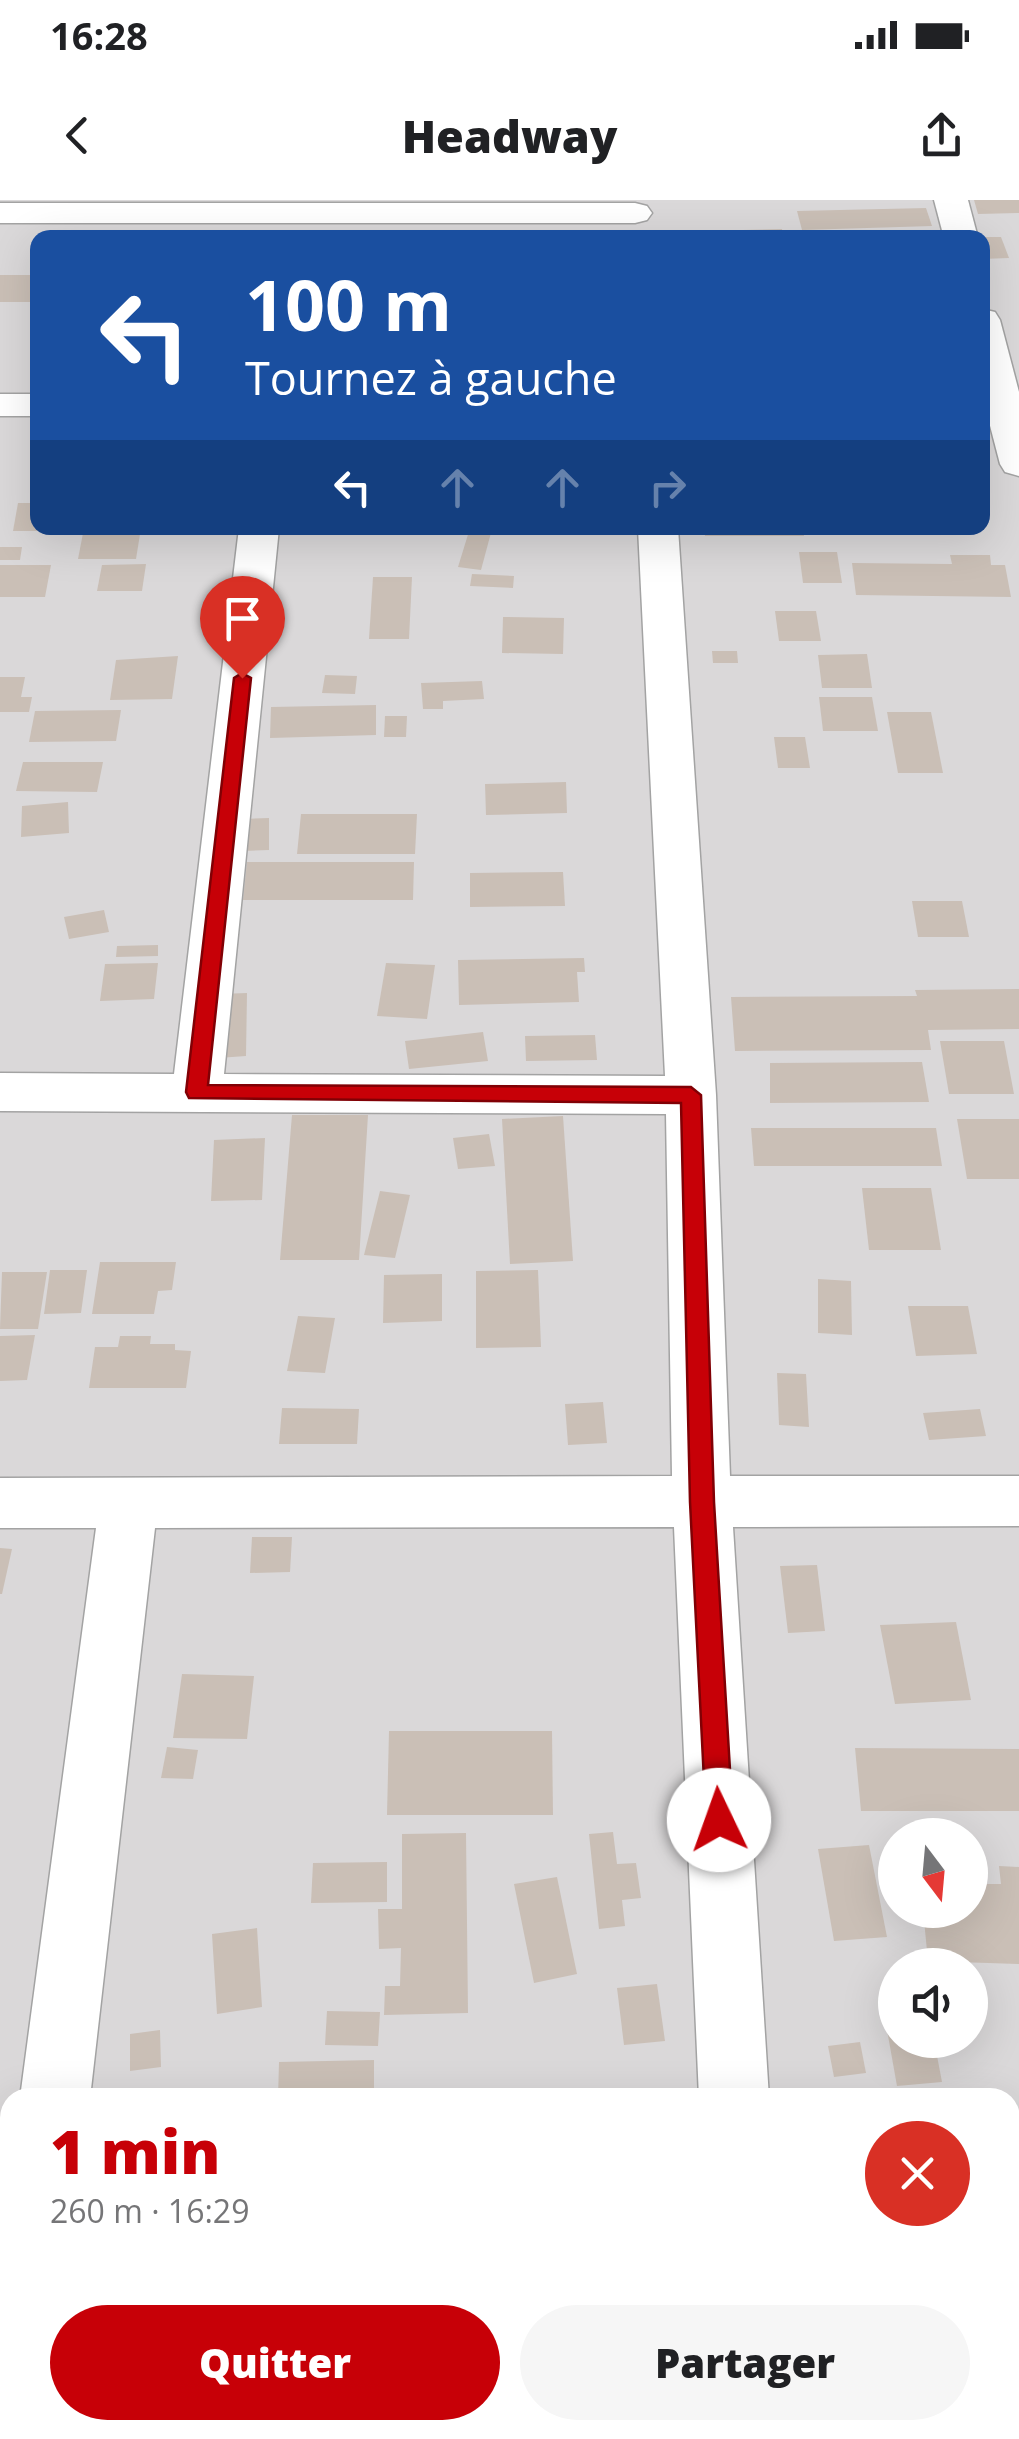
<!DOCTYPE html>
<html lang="fr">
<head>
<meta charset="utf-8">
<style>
	:root { --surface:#fff; --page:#f6f6f6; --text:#202124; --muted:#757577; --accent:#c70007 }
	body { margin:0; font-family:"Open Sans",sans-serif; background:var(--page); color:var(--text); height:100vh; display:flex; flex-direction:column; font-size:38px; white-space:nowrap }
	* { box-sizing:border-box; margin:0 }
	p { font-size:32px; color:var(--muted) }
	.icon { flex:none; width:55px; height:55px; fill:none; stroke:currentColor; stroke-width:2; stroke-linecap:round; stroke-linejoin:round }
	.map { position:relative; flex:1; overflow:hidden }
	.details { position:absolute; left:0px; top:1888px; width:1020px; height:352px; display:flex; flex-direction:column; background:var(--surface); border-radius:30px 30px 0 0; box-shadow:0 10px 40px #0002 }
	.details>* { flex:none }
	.top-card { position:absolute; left:30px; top:30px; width:960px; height:305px; border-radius:20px; box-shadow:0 10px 40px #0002; background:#1a4fa0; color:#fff; overflow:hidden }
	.needle { width:65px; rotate:164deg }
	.buttons { position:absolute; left:878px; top:1618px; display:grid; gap:20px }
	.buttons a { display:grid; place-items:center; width:110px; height:110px; border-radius:50%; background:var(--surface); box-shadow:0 10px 40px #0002; font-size:50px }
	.pin { position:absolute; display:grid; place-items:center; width:85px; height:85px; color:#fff; margin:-102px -42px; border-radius:50% 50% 50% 0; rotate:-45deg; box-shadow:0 0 10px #0007 }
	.pin .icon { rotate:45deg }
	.me { position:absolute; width:110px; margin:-55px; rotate:357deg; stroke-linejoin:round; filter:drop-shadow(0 0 8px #0008) }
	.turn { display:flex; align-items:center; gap:35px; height:210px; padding:0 50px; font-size:45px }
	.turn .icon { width:130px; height:130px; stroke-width:2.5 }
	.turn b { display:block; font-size:70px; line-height:85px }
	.lanes { display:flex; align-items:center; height:95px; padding:0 50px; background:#0003; justify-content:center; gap:50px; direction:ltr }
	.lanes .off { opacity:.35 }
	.round { display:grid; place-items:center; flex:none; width:105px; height:105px; border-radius:52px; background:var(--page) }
	.head { display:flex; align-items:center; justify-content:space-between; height:170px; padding:0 50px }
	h1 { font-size:60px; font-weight:800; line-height:75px; color:var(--accent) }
	.button { display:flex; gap:20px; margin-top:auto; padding:20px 50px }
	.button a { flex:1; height:115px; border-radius:60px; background:var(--accent); color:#fff; font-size:40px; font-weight:800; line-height:115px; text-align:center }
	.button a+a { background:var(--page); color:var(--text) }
	.status { display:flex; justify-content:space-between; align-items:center; height:70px; padding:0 50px; background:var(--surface); direction:ltr }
	.status svg { height:28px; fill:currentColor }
	header { display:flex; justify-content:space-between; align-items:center; height:130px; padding:0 50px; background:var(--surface); font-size:45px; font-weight:800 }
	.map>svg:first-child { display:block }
	.residential { fill:#dad8d9; fill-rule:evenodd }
	.building { fill:#cabfb6 }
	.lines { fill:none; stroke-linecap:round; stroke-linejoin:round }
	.minor-casing { stroke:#a3a3a3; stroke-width:3 }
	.minor { fill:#fff; fill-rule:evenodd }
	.route { fill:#c70007; stroke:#810005; stroke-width:2.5 }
</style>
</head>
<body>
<div class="status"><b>16:28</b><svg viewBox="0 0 49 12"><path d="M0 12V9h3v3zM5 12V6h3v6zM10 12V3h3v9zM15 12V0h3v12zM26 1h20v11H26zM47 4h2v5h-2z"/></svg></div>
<header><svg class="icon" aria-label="back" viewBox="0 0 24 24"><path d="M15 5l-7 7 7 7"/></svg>Headway<svg class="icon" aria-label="share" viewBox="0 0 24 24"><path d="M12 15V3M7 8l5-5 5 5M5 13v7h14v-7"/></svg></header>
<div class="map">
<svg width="1019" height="2239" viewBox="0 0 1019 2239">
	<rect width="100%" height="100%" fill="#eee9e0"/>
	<!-- residential -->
	<path class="residential" d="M 0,0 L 1019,0 L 1019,2239 L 0,2239 ZM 38,38 L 982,38 L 982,328 L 38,328 ZM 895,1635 L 970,1635 L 970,1710 L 895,1710 ZM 895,1765 L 970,1765 L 970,1840 L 895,1840 ZM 10,1898 L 1010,1898 L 1010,2230 L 10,2230 Z"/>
	<!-- building -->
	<g class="building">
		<path d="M 974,0 L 1019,0 L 1019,13 L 978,14 Z"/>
		<path d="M 926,8 L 932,26 L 802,30 L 797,11 Z"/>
		<path d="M 782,29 L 783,38 L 744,38 L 743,30 Z"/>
		<path d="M 982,37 L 1001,37 L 1009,58 L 982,59 Z"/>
		<rect x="0" y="75" width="38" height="27"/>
		<path d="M 18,303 L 38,303 L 38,331 L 13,331 Z"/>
		<path d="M 84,328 L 141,328 L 136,359 L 78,359 Z"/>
		<path d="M 470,328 L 492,329 L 481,370 L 458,367 Z"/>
		<path d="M 704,328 L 803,328 L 804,336 L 705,336 Z"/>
		<path d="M 0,347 L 22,347 L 20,360 L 0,360 Z"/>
		<path d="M 799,352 L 837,352 L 842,383 L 803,383 Z"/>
		<path d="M 950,355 L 990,355 L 991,365 L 1005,365 L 1011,397 L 856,395 L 852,363 L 952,364 Z"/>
		<path d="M 146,364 L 142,391 L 97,391 L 102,365 Z"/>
		<path d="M 0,365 L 51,365 L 45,397 L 0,397 Z"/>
		<path d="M 472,374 L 514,376 L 513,388 L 470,386 Z"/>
		<path d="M 373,377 L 412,377 L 409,439 L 369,439 Z"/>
		<path d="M 775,411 L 816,411 L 821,441 L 779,441 Z"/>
		<path d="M 503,417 L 564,418 L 563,454 L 502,453 Z"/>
		<path d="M 712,451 L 737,451 L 738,463 L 713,463 Z"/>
		<path d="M 867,454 L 872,488 L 822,488 L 818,455 Z"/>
		<path d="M 178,456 L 172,499 L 110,500 L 116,460 Z"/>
		<path d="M 325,475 L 357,476 L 355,494 L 322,493 Z"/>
		<path d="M 0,477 L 25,477 L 21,497 L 32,497 L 29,512 L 0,512 Z"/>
		<path d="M 482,481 L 484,499 L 443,501 L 443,509 L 423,509 L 421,483 Z"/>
		<path d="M 819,497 L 872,497 L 878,531 L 823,531 Z"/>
		<path d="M 376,505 L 376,535 L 270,538 L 271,507 Z"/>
		<path d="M 121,510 L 116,541 L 29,542 L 35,511 Z"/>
		<path d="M 887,512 L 931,512 L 943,573 L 898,573 Z"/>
		<path d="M 385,516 L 407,516 L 406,537 L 384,537 Z"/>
		<path d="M 774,537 L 805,537 L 810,568 L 778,568 Z"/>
		<path d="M 23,562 L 103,562 L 97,592 L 16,591 Z"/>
		<path d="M 566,582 L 567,613 L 486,615 L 485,584 Z"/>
		<path d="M 68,602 L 69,633 L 21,637 L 22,606 Z"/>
		<path d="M 301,614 L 417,614 L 415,654 L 297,654 Z"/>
		<path d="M 269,618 L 269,650 L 243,651 L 243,619 Z"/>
		<path d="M 247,662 L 414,662 L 413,700 L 243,700 Z"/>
		<path d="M 563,672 L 565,706 L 470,707 L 470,673 Z"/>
		<path d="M 912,701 L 962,701 L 969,737 L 918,737 Z"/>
		<path d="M 104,710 L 109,732 L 69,739 L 64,717 Z"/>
		<path d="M 158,745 L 158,756 L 116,757 L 117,746 Z"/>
		<path d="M 584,758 L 585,772 L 577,772 L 579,802 L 459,805 L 458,760 Z"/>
		<path d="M 158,763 L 154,799 L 100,801 L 105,764 Z"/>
		<path d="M 386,763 L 435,765 L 427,819 L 377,816 Z"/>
		<path d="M 1019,789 L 1019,829 L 928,830 L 931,850 L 735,851 L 731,797 L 917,796 L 915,790 Z"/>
		<path d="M 247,793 L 246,856 L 218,858 L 220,794 Z"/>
		<path d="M 483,832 L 488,861 L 409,869 L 405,841 Z"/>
		<path d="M 595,835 L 597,860 L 526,861 L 525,836 Z"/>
		<path d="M 940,841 L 1004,841 L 1014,894 L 949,894 Z"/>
		<path d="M 922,862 L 929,902 L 770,903 L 770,863 Z"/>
		<path d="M 292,915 L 368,915 L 359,1060 L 280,1060 Z"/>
		<path d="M 563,916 L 573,1061 L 510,1064 L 502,919 Z"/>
		<path d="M 957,919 L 1019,919 L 1019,979 L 967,979 Z"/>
		<path d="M 751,928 L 936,928 L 942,966 L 754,966 Z"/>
		<path d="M 489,934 L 495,966 L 458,969 L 453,938 Z"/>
		<path d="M 265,938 L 262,1000 L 211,1001 L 214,940 Z"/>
		<path d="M 862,988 L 931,988 L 941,1050 L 869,1050 Z"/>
		<path d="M 380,991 L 410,995 L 395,1058 L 364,1055 Z"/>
		<path d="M 100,1062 L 176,1062 L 172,1090 L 158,1091 L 154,1114 L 92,1114 Z"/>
		<path d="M 50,1070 L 87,1070 L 81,1113 L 44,1114 Z"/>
		<path d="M 538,1070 L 541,1147 L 476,1148 L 476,1071 Z"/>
		<path d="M 2,1072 L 47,1072 L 38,1129 L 0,1129 Z"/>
		<path d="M 442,1074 L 442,1121 L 383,1123 L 384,1075 Z"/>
		<path d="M 818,1079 L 851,1081 L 852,1135 L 818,1133 Z"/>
		<path d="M 908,1106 L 968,1106 L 977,1154 L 916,1156 Z"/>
		<path d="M 298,1116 L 335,1118 L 325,1173 L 287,1171 Z"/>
		<path d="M 35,1135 L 27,1180 L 0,1181 L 0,1136 Z"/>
		<path d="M 120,1136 L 151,1136 L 150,1144 L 175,1144 L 175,1150 L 191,1151 L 186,1188 L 89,1188 L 95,1147 L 118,1147 Z"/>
		<path d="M 777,1173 L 806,1174 L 809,1227 L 779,1225 Z"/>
		<path d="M 603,1202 L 607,1243 L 568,1245 L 565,1204 Z"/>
		<path d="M 282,1208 L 359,1209 L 357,1244 L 279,1244 Z"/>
		<path d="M 980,1209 L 986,1236 L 929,1240 L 923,1213 Z"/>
		<path d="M 252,1337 L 292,1337 L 290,1372 L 250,1373 Z"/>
		<path d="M 0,1348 L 12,1349 L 2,1394 L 0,1394 Z"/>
		<path d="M 817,1365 L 825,1431 L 788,1433 L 780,1366 Z"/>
		<path d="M 956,1422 L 971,1500 L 895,1504 L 880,1425 Z"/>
		<path d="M 182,1474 L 254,1476 L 247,1539 L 173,1538 Z"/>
		<path d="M 389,1531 L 552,1531 L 553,1615 L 387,1615 Z"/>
		<path d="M 167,1547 L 198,1550 L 193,1579 L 161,1578 Z"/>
		<path d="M 855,1548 L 1019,1549 L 1019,1611 L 861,1611 Z"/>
		<path d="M 613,1632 L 617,1664 L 636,1663 L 641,1698 L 622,1700 L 625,1726 L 599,1729 L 589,1634 Z"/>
		<path d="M 466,1633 L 468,1813 L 384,1815 L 385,1786 L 400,1786 L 401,1748 L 379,1749 L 378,1709 L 402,1709 L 402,1634 Z"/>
		<path d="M 869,1645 L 887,1737 L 834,1741 L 818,1649 Z"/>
		<path d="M 387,1662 L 387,1702 L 311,1703 L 313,1663 Z"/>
		<path d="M 999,1666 L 1019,1667 L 1019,1764 L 928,1761 L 923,1710 L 970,1710 L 970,1684 L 1001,1684 Z"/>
		<path d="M 557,1677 L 577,1774 L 534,1783 L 514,1684 Z"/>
		<path d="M 257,1728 L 262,1807 L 217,1814 L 212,1734 Z"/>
		<path d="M 657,1784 L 665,1841 L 624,1845 L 617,1788 Z"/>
		<path d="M 327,1811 L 380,1812 L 378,1846 L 325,1845 Z"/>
		<path d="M 895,1812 L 895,1840 L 934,1840 L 942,1882 L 897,1886 L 884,1813 Z"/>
		<path d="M 160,1830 L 161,1867 L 130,1871 L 130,1834 Z"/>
		<path d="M 860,1842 L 866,1873 L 834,1877 L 828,1846 Z"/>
		<path d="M 374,1860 L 374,1896 L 278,1898 L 279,1862 Z"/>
		<rect x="1010" y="1925" width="9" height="43"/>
		<path d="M 1010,2126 L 1019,2126 L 1019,2191 L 1010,2148 Z"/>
		<rect x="107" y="2230" width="28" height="9"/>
	</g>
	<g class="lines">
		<defs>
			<g id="minor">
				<path d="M 934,0 L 968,0 L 978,38 L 944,38 Z"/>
				<path d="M 0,3 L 635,3 L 647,6 L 652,13 L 647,20 L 635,23 L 0,23 Z"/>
				<path d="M 982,109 L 995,112 L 1000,120 L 1019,192 L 1019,276 L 1005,272 L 1000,264 L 982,195 Z"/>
				<rect x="0" y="194" width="38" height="22"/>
				<path d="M 239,328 L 279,328 L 224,874 L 665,876 L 638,328 L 678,328 L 716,895 L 730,1276 L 1019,1276 L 1019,1326 L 733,1327 L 769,1898 L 699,1898 L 674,1327 L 155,1328 L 90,1898 L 20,1898 L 96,1328 L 0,1328 L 0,1278 L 672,1276 L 666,914 L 0,911 L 0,873 L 174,874 Z"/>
				<path d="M 10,2193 L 10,2230 L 51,2230 L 50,2239 L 0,2239 L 0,2197 Z"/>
				<path d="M 714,2230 L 790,2230 L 791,2239 L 715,2239 Z"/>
			</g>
		</defs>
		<!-- minor casing -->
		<use href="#minor" class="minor-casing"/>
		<!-- minor -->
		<use href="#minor" class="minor"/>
	</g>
	<!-- route -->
	<path class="route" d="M 242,473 L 251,478 L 208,885 L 691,887 L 701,895 L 714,1302 L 733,1620 L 729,1629 L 719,1633 L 710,1629 L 706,1620 L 690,1302 L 681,903 L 189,898 L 186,892 L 234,478 Z"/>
</svg>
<div class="buttons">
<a><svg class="needle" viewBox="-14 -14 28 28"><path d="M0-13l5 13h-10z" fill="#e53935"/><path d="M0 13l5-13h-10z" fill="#757577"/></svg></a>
<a><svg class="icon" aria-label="sound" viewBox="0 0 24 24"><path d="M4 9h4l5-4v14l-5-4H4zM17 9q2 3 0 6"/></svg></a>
</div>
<div class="pin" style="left:242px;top:478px;background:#d93025"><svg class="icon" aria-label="arrive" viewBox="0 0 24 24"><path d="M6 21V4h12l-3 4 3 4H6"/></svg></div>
<svg class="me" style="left:719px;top:1620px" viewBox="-20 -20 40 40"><circle r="19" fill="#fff"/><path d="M0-13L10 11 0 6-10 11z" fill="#c70007"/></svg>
<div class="top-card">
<div class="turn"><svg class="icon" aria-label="left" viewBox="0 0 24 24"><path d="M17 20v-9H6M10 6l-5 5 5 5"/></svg><div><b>100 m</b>Tournez à gauche</div></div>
<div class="lanes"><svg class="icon" aria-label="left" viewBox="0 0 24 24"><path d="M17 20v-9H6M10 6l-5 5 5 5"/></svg><svg class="icon off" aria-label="ahead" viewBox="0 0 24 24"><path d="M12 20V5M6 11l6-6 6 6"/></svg><svg class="icon off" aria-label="ahead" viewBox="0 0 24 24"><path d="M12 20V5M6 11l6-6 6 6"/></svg><svg class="icon off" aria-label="right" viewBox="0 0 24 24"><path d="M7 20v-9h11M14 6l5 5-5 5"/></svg></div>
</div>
<section class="details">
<div class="head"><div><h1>1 min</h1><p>260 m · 16:29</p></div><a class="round" style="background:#d93025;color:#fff"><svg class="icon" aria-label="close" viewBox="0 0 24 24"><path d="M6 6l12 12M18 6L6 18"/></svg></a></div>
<div class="button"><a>Quitter</a><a>Partager</a></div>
</section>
</div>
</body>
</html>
